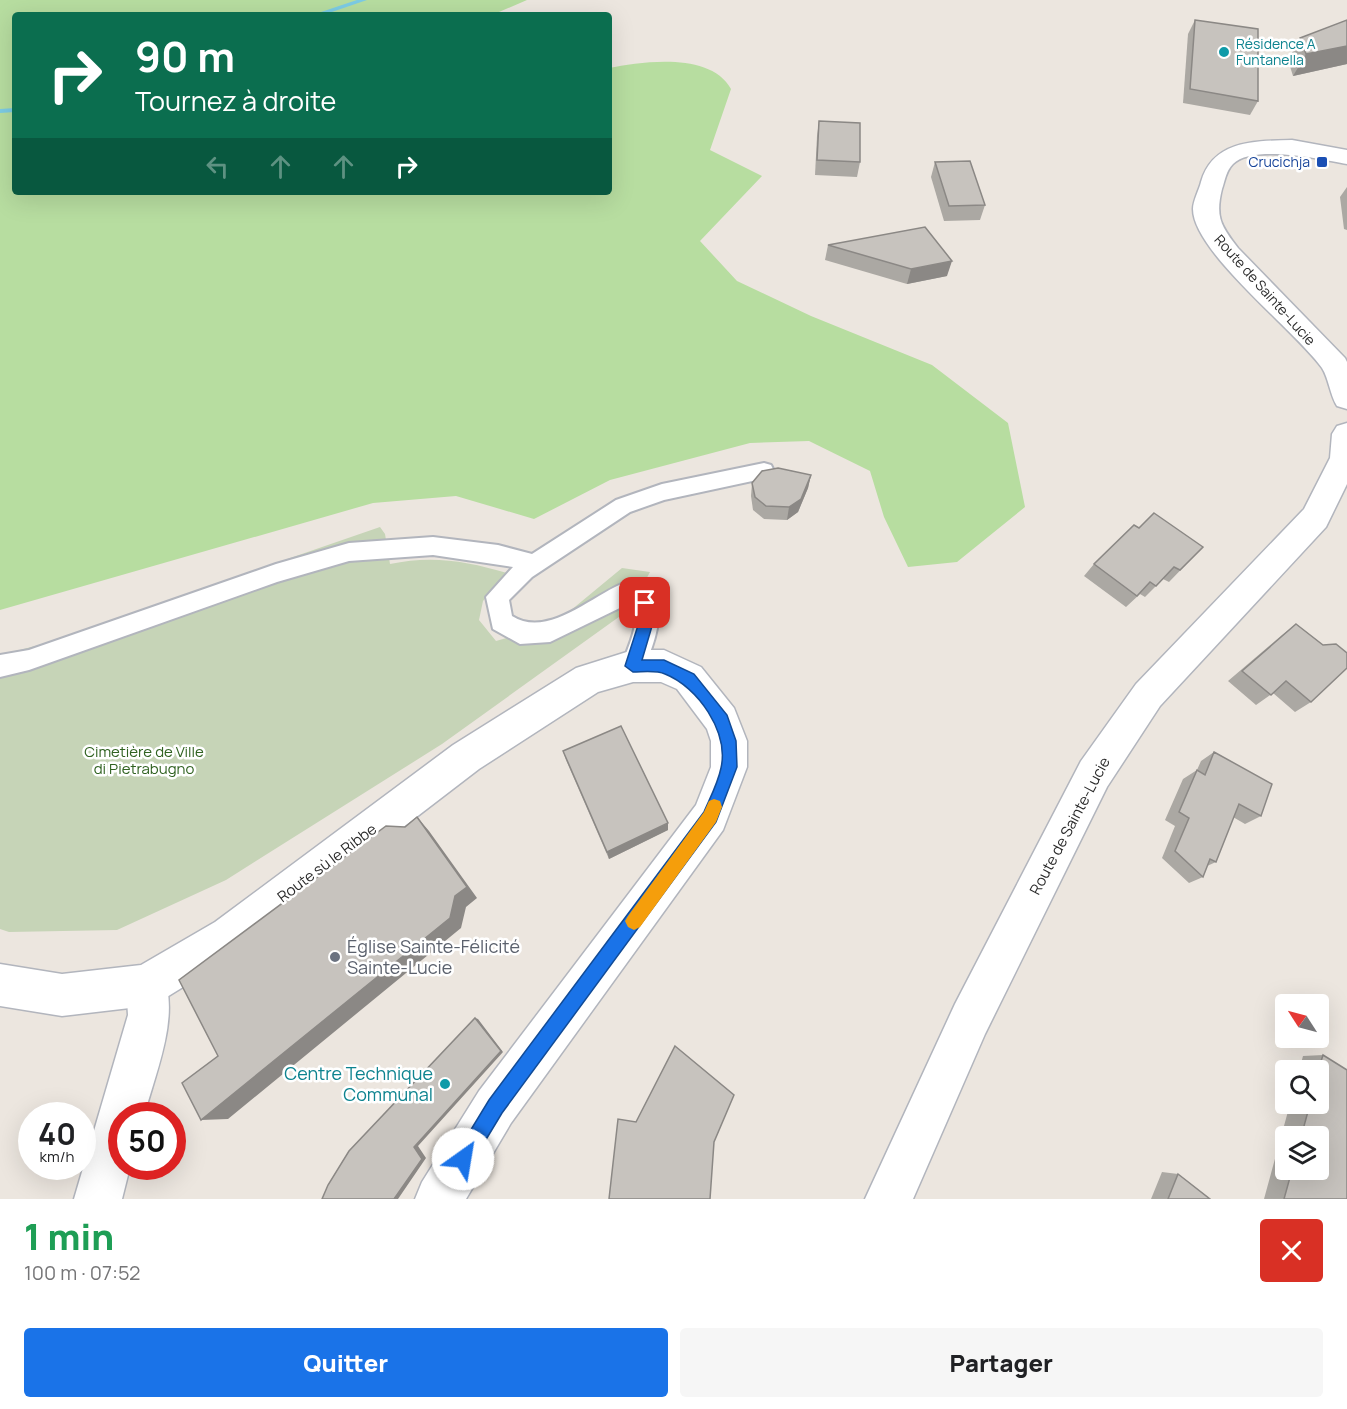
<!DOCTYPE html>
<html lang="fr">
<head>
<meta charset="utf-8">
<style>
	:root { --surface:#fff; --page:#f6f6f6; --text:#202124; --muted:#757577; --accent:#1a73e8 }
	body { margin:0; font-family:Manrope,sans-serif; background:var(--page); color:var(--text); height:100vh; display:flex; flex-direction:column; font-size:22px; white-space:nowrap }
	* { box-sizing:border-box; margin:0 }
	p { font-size:20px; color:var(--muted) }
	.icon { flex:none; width:33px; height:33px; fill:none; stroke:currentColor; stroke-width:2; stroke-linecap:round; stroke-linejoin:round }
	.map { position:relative; height:1199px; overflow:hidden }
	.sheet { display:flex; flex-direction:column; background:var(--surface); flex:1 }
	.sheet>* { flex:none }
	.top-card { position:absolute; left:12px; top:12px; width:600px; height:183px; border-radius:6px; box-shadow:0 6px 24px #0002; background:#0b6e4f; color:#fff; overflow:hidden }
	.needle { width:39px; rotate:306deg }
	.fabs { position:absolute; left:1275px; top:994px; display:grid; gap:12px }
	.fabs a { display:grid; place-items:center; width:54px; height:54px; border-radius:6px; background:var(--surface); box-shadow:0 6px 24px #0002; font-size:30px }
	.speed { position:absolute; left:18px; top:1102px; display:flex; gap:12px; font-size:30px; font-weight:700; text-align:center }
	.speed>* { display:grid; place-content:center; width:78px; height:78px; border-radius:50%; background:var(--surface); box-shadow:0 6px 24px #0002; line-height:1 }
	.speed small { font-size:15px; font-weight:400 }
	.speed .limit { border:9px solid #d22; background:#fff; color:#111 }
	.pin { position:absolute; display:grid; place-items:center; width:51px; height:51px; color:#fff; margin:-26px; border-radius:12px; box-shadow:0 3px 9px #0006 }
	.me { position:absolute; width:66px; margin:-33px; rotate:32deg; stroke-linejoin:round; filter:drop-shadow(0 0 4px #0008) }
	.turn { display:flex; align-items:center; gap:21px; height:126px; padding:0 24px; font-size:27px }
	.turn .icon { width:78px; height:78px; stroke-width:2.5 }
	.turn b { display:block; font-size:42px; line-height:51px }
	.lanes { display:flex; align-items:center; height:57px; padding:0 24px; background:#0003; justify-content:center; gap:30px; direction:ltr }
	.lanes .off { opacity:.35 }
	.round { display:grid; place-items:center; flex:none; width:63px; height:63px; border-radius:6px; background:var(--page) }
	.head { display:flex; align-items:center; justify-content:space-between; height:102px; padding:0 24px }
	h1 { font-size:36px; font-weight:800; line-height:45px; color:#1e9e55 }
	.action { display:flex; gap:12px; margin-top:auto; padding:12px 24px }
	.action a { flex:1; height:69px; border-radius:6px; background:var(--accent); color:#fff; font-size:24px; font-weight:800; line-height:69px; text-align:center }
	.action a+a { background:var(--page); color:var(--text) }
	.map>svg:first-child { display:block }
	.green { fill:#b7dda0 }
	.cemetery { fill:#c6d4b7 }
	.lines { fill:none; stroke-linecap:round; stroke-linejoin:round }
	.stream { fill:#7ccbe4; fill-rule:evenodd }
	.lane-casing { stroke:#b2b5bd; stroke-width:4 }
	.street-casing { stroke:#b2b5bd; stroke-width:3 }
	.secondary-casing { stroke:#b2b5bd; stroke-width:3 }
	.lane { fill:#fff; fill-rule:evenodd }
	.street { fill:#fff; fill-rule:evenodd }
	.secondary { fill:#fff; fill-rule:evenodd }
	.wall { fill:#aba8a3; fill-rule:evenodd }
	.shaded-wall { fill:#8b8885 }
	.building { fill:#c7c3be; stroke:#8b8885; stroke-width:1.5 }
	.route { fill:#1a73e8; stroke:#114b97; stroke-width:1.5 }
	.slow { fill:#f59e0b }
	.culture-dot { fill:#0f9aa8; stroke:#fff; stroke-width:2 }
	.transit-dot { fill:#1a4fb4; stroke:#fff; stroke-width:2 }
	.worship-dot { fill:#6b7280; stroke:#fff; stroke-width:2 }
	.labels { text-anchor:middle; stroke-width:5; stroke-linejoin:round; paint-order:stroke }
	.far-culture-label { font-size:14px; fill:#0d838f; stroke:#fff; text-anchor:start }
	.far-transit-label { font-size:14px; fill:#164399; stroke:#fff; text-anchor:end }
	.far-street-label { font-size:14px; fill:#2b2b2b; stroke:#fff }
	.park-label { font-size:15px; fill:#306221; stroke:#fff }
	.street-label { font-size:15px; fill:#2b2b2b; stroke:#fff }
	.near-worship-label { font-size:18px; fill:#5b616d; stroke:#fff; text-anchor:start }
	.near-culture-label { font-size:18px; fill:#0d838f; stroke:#fff; text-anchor:end }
</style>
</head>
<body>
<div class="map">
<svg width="1347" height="1199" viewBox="0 0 1347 1199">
	<rect width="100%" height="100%" fill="#ece6df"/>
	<!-- green -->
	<path class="green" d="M 0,0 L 527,0 L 492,15 L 15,15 L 15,192 L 159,194 L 609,192 L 609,68 C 644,61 711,52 731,89 L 710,150 L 762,176 L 700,241 L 737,281 L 811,316 L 932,365 L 1008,423 L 1025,507 L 957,562 L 908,567 L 884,517 L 870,471 L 809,441 L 750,443 L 610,480 L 534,519 L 456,496 L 373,503 L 0,610 Z"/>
	<!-- cemetery -->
	<path class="cemetery" d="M 380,527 L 385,534 L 390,564 C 431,555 467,561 507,573 L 483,601 L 479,620 L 496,641 L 553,625 L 622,568 L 650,572 L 630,609 L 442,744 L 226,880 L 117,930 L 9,932 L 0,929 L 0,655 L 39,645 Z"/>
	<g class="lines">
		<!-- stream -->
		<g class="stream">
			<path d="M 357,0 L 367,0 L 323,15 L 312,15 Z"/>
			<path d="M 15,108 L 15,112 L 0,113 L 0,109 Z"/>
		</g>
		<defs>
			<path id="lane" d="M 764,463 L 771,465 L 774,471 L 771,477 L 664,500 L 630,512 L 532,577 L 509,600 L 512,616 C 548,639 592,595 626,582 C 632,584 639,585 645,588 C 672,604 651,653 641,673 L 633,677 L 625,673 L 621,666 C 627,650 644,617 630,603 L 550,642 L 520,644 L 493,629 L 486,597 L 513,567 L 433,555 L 349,561 L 277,582 L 29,670 L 0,677 L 0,655 L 29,650 L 276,564 L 349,543 L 433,537 L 498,545 L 532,554 L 616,500 L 662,484 Z"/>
			<path id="street" d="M 147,964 L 162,970 C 181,1016 156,1070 144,1116 L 122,1116 L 122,1167 L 130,1167 L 122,1199 L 74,1199 L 128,1015 L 126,985 L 132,970 Z"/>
			<g id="secondary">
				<path d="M 1292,140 L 1347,150 L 1347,164 C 1322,159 1252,144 1233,164 C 1226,171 1225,180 1222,189 C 1215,217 1221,226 1238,248 L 1345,358 L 1347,362 L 1347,409 L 1337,406 C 1330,395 1329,379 1322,368 C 1296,331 1193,252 1193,209 C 1193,201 1199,190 1201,182 C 1213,140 1255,141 1292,140 Z"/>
				<path d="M 1347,423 L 1347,484 L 1326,527 L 1160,706 L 1107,787 L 985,1034 L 913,1199 L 865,1199 L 955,1004 L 1081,761 L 1136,684 L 1304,509 L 1330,458 L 1332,434 L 1337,426 Z"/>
				<path d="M 633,650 L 664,650 L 701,667 L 734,708 L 747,741 L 747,767 L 723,830 L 511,1123 L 466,1199 L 415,1199 L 422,1182 L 479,1091 L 696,805 L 711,767 L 711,741 L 707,729 L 677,689 L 661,682 L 633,682 L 598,692 L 479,769 L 243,950 L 162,1000 L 147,1006 L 62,1016 L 0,1006 L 0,964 L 62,974 L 141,965 L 215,922 L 453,745 L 576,668 Z"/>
			</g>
		</defs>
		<!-- lane casing -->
		<use href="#lane" class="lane-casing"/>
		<!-- street casing -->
		<use href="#street" class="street-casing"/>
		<!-- secondary casing -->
		<use href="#secondary" class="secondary-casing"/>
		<!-- lane -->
		<use href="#lane" class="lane"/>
		<!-- street -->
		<use href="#street" class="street"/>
		<!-- secondary -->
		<use href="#secondary" class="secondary"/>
	</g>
	<!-- wall -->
	<g class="wall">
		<path d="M 1195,20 L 1258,101 L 1250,115 L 1183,103 L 1188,34 Z"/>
		<path d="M 1347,20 L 1347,64 L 1293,76 L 1288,60 L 1300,38 Z"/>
		<path d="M 819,121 L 860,162 L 857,177 L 815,175 L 817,136 Z"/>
		<path d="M 935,162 L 985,205 L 980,220 L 944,221 L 931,177 Z"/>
		<path d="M 1347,187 L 1347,230 L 1344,229 L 1340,197 Z"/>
		<path d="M 828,245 L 947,276 L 907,284 L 825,260 Z"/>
		<path d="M 811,475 L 808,488 L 798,512 L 787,520 L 764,519 L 753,510 L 751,496 L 752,483 Z"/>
		<path d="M 1139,528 L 1203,547 L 1169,582 L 1163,579 L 1145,597 L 1140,594 L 1126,607 L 1084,576 L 1094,564 Z"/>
		<path d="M 1296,624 L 1323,645 L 1311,702 L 1295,712 L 1273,693 L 1256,705 L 1228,681 L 1282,635 Z"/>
		<path d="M 563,751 L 668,830 L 609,859 L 566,760 Z"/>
		<path d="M 1214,752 L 1261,816 L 1245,824 L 1233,817 L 1216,862 L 1207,866 L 1203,877 L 1189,883 L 1162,858 L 1175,826 L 1165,820 L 1183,779 L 1197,770 L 1201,761 Z"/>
		<path d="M 1323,1055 L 1347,1199 L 1264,1199 L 1290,1104 L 1318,1104 L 1318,1071 L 1299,1071 L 1303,1056 ZM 1286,1137 L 1318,1137 L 1318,1170 L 1286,1170 Z"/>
		<path d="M 1162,1172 L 1178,1174 L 1210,1199 L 1151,1199 Z"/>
	</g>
	<!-- shaded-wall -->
	<g class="shaded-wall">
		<path d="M 1347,46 L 1347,64 L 1293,76 L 1306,54 Z"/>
		<path d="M 952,261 L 947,276 L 907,284 L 911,269 Z"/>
		<path d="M 811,475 L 808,488 L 798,512 L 787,520 L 789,507 Z"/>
		<path d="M 417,817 L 429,831 L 477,898 L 466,907 L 461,928 L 228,1119 L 201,1120 L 455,896 Z"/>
		<path d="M 668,823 L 668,830 L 609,859 L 607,852 Z"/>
		<path d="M 475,1018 L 478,1019 L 503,1052 L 418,1146 L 426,1158 L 398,1199 L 394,1199 L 414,1147 Z"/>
	</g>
	<!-- building -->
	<g class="building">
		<path d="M 1195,20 L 1258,29 L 1258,101 L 1190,89 Z"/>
		<path d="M 1347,20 L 1347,46 L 1306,54 L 1300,38 Z"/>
		<path d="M 819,121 L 860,123 L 860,162 L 817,160 Z"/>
		<path d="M 970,161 L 985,205 L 949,206 L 935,162 Z"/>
		<path d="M 925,227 L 952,261 L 911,269 L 828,245 Z"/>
		<path d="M 778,468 L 811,475 L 801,499 L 789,507 L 766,506 L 755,497 L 752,483 L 762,471 Z"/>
		<path d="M 1154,513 L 1203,547 L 1180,570 L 1174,567 L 1156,586 L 1150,582 L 1137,596 L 1094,564 L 1134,525 L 1139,528 Z"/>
		<path d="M 1296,624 L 1323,645 L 1336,644 L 1347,653 L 1347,668 L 1311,702 L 1286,681 L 1271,695 L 1242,671 Z"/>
		<path d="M 621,726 L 668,823 L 607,852 L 563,751 Z"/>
		<path d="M 1214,752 L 1272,784 L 1261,816 L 1239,804 L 1216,862 L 1210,859 L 1203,877 L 1175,851 L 1189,818 L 1179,812 L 1197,770 L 1205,775 Z"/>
		<path d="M 417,817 L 467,887 L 455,896 L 450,918 L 201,1120 L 182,1083 L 218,1056 L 179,980 L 386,826 L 405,827 Z"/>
		<path d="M 475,1018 L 501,1051 L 414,1147 L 422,1159 L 394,1199 L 322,1199 L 328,1185 L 349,1151 Z"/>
		<path d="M 675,1046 L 734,1095 L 714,1142 L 710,1199 L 609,1199 L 618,1119 L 636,1122 Z"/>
		<path d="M 1323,1055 L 1347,1070 L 1347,1199 L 1284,1199 L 1292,1170 L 1318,1170 L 1318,1137 L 1301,1137 L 1310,1104 L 1318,1104 L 1318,1071 Z"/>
		<path d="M 1178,1174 L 1210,1199 L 1168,1199 Z"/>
	</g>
	<!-- route -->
	<path class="route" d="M 645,597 L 650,598 L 655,616 L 642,660 L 664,660 L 694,674 L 727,715 L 736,741 L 737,767 L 716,822 L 502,1113 L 470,1166 L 463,1168 L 456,1166 L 453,1159 L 489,1100 L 704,812 C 710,798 718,783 721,768 C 729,732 698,687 665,674 C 656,670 643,672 633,672 L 625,666 L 641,616 L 638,603 Z"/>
	<!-- slow -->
	<path class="slow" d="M 714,799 L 720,801 L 722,807 L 716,822 L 640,927 L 634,930 L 628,927 L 625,921 L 628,916 L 704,812 L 709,801 Z"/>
	<!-- markers -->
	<g class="culture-dot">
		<circle cx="1224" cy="52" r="6"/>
		<circle cx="445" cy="1084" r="6"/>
	</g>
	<rect class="transit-dot" x="1316" y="156" width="12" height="12" rx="3"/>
	<circle class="worship-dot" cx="335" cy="957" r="6"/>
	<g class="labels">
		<!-- far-culture labels -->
		<g class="far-culture-label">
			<text x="1236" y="49">Résidence A<tspan x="1236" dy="16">Funtanella</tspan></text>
		</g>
		<!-- far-transit labels -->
		<g class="far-transit-label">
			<text x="1310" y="167">Crucichja</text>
		</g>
		<!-- far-street labels -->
		<g class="far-street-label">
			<text transform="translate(1265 290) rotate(48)" y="5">Route de Sainte-Lucie</text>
		</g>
		<!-- park labels -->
		<g class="park-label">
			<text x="144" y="757">Cimetière de Ville<tspan x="144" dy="17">di Pietrabugno</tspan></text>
		</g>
		<!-- street labels -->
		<g class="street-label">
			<text transform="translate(1070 826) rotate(-62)" y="5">Route de Sainte-Lucie</text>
			<text transform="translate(327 863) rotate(-37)" y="5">Route sù le Ribbe</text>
		</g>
		<!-- near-worship labels -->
		<g class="near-worship-label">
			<text x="347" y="953">Église Sainte-Félicité<tspan x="347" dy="21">Sainte-Lucie</tspan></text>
		</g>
		<!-- near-culture labels -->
		<g class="near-culture-label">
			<text x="433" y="1080">Centre Technique<tspan x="433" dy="21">Communal</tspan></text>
		</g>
	</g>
</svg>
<div class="fabs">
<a><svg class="needle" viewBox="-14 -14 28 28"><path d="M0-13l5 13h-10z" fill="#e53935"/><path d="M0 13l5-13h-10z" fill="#757577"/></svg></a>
<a><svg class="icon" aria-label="search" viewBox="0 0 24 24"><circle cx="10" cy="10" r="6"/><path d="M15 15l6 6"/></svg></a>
<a><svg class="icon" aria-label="layers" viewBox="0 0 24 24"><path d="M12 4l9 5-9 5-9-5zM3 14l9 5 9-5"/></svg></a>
</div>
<div class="speed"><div>40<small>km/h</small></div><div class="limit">50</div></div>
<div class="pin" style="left:645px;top:603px;background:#d93025"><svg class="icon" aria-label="arrive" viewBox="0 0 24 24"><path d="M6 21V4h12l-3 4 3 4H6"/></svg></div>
<svg class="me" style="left:463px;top:1159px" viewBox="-20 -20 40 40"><circle r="19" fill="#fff"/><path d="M0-13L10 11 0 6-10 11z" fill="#1a73e8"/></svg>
<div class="top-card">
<div class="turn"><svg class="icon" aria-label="right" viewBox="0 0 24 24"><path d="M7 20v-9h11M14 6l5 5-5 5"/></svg><div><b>90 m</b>Tournez à droite</div></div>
<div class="lanes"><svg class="icon off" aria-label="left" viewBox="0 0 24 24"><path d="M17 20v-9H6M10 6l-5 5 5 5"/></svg><svg class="icon off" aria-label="ahead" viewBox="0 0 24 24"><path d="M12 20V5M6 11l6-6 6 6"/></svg><svg class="icon off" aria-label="ahead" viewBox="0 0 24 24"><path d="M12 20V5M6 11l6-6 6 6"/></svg><svg class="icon" aria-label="right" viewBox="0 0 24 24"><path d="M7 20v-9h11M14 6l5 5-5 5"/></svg></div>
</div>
</div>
<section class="sheet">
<div class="head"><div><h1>1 min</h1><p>100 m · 07:52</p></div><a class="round" style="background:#d93025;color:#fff"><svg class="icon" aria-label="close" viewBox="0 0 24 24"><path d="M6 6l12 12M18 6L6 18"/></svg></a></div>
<div class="action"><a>Quitter</a><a>Partager</a></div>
</section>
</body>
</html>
